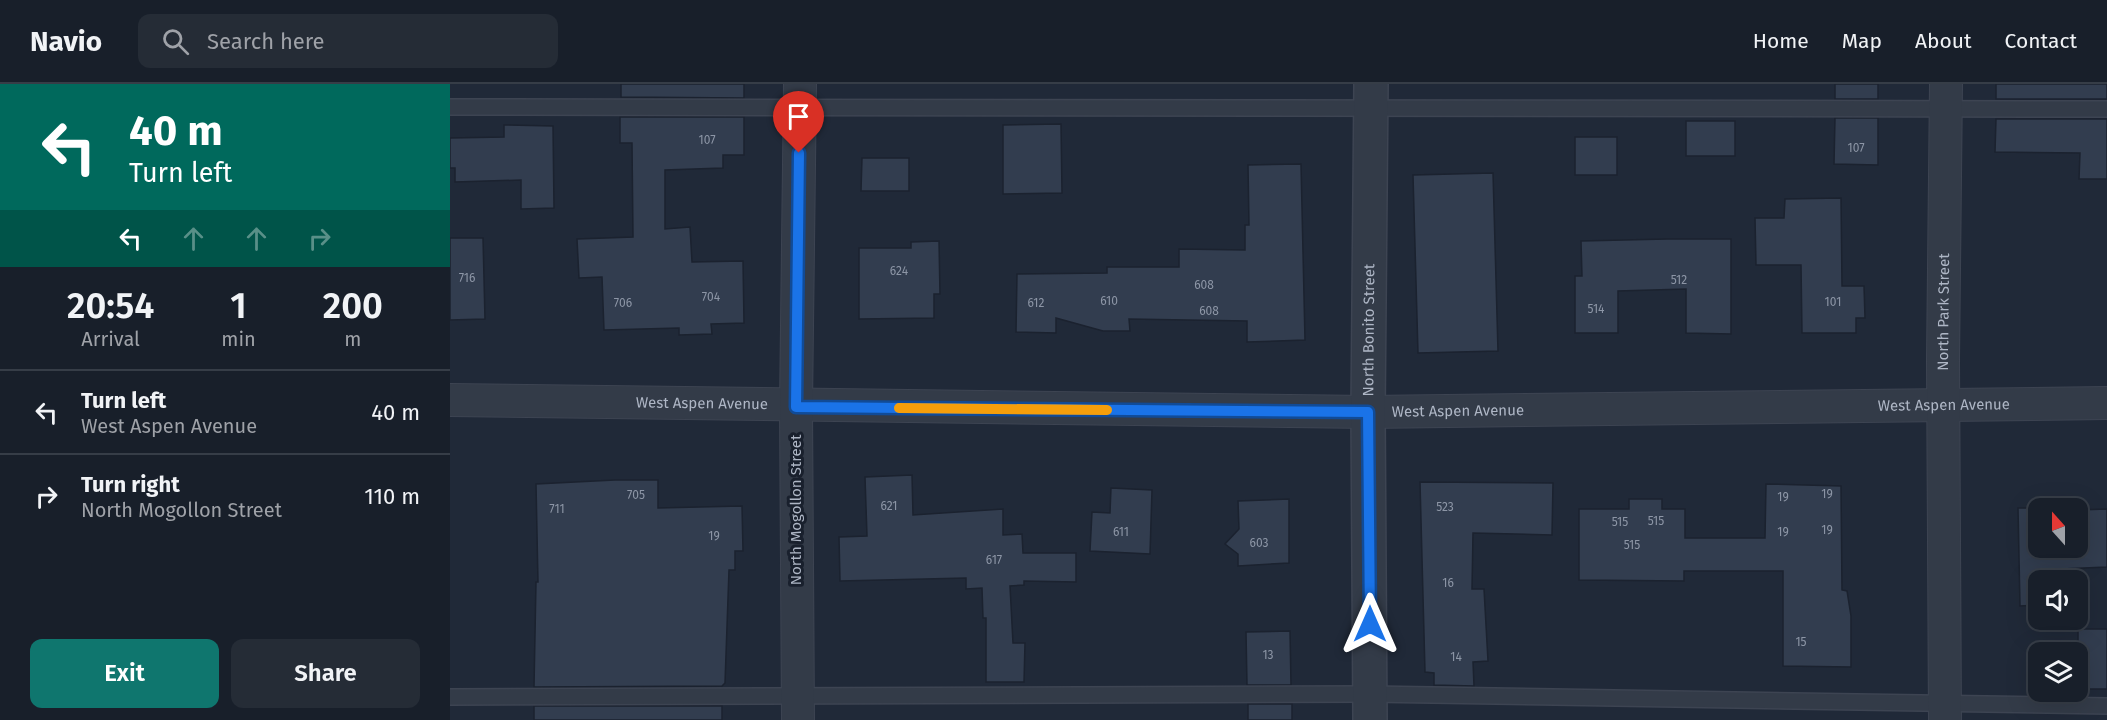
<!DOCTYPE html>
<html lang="en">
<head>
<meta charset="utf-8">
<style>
	:root { --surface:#181f2a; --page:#252c36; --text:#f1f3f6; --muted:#9fa2a8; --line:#363d47; --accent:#0f766e }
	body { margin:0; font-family:"Fira Sans",sans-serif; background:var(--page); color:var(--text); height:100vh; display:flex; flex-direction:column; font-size:22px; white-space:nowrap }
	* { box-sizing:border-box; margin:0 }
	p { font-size:20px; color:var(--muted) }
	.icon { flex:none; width:33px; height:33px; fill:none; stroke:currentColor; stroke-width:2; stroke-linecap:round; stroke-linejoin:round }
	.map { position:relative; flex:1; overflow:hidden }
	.details { display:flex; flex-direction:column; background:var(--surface); width:450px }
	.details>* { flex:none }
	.guide { background:#00695c; color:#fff; overflow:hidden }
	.needle { width:39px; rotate:339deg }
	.fabs { position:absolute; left:1578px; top:414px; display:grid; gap:12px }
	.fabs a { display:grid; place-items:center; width:60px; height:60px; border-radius:12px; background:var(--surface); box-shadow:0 6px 24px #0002,0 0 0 2px var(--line); font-size:30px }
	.pin { position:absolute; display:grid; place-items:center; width:51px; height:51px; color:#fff; margin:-62px -26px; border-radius:50% 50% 50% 0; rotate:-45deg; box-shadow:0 0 6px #0007 }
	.pin .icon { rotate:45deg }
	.me { position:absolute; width:66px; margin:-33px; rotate:0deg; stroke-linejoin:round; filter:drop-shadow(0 0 4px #0008) }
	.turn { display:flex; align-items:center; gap:21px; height:126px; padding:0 30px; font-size:27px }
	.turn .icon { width:78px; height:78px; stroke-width:2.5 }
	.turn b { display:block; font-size:42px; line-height:51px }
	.lanes { display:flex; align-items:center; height:57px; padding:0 30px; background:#0003; justify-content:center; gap:30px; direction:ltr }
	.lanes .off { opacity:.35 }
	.eta { display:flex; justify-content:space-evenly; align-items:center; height:102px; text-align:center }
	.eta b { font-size:36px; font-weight:600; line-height:42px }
	.primary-button { display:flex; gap:12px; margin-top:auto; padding:12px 30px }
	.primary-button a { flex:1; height:69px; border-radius:12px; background:var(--accent); color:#fff; font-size:24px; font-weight:600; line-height:69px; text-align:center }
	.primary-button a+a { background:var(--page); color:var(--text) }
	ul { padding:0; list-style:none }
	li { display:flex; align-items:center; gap:18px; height:84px; padding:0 30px; border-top:2px solid var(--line) }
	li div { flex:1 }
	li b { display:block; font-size:22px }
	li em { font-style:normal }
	header { display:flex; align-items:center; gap:36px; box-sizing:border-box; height:84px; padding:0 30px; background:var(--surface); border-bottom:2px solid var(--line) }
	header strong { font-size:28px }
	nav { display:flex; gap:33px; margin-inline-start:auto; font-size:21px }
	.search { width:420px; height:54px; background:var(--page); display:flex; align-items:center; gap:15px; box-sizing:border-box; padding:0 21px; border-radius:12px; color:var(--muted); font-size:22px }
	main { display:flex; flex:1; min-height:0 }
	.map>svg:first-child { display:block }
	.building { fill:#323d4f; stroke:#1b222f; stroke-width:1.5 }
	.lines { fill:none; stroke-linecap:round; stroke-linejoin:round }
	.service-casing { stroke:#3d4452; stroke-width:18 }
	.minor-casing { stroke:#3d4452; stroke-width:34 }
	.tertiary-casing { stroke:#3d4452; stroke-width:36 }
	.service { stroke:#333b48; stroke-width:15 }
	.minor { stroke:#333b48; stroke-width:32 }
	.tertiary { stroke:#333b48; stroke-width:33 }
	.route-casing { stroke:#114b97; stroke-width:15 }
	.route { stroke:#1a73e8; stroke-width:10 }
	.slow { stroke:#f59e0b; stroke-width:10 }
	.labels { text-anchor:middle; stroke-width:6; stroke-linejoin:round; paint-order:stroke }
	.number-label { font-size:12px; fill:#8d96a6 }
	.street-label { font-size:15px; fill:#aeb6c5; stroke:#19202d }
</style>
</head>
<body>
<header>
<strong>Navio</strong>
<div class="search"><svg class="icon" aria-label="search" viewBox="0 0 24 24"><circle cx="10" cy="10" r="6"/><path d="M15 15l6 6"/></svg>Search here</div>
<nav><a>Home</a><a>Map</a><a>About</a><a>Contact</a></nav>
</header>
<main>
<section class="details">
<div class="guide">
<div class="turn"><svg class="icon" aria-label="left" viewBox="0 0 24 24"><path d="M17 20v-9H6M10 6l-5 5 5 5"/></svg><div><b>40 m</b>Turn left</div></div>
<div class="lanes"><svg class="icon" aria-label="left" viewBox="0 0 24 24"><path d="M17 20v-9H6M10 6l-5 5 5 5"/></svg><svg class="icon off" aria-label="ahead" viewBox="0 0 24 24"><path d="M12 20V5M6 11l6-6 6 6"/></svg><svg class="icon off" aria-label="ahead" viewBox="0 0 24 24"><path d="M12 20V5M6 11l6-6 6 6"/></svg><svg class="icon off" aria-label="right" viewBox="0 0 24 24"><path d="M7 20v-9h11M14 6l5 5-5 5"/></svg></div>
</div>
<div class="eta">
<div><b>20:54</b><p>Arrival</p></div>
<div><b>1</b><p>min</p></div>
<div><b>200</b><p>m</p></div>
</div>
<ul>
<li><svg class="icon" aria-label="left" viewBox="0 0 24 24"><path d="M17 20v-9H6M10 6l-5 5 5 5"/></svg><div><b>Turn left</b><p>West Aspen Avenue</p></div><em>40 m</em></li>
<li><svg class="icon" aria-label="right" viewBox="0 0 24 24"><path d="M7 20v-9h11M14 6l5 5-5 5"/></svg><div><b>Turn right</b><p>North Mogollon Street</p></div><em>110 m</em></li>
</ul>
<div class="primary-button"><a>Exit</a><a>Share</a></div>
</section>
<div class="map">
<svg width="1657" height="636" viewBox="0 0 1657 636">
	<rect width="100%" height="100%" fill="#202938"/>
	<!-- building -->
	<g class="building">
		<path d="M 171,0 L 294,0 L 294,14 L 171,13 Z"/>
		<rect x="1385" y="0" width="43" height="15"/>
		<rect x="1546" y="0" width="111" height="15"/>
		<path d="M 170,33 L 294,33 L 294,71 L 273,71 L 273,84 L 215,86 L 215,145 L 240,143 L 242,178 L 293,177 L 294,239 L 261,240 L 262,250 L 229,251 L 229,244 L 154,246 L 152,193 L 129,194 L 127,155 L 183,153 L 182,59 L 170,59 Z"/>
		<path d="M 1385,34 L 1428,34 L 1428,81 L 1384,80 Z"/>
		<path d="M 1546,35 L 1657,35 L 1657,95 L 1629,95 L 1630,69 L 1545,68 Z"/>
		<rect x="1236" y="37" width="49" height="35"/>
		<path d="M 611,40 L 612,109 L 553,110 L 553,41 Z"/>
		<path d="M 54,41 L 103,42 L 104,124 L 71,125 L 71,96 L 5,98 L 5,84 L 0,84 L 0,54 L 54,53 Z"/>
		<rect x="1125" y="53" width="42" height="38"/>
		<path d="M 412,74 L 459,74 L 459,107 L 411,107 Z"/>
		<path d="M 851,80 L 855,256 L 797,258 L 797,237 L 679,235 L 680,247 L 653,247 L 606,234 L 606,249 L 566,248 L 567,190 L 657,189 L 657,183 L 729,183 L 729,165 L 795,166 L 795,141 L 799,141 L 798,81 Z"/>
		<path d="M 1043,89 L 1048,267 L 968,269 L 963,91 Z"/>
		<path d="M 1391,114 L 1392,202 L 1414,202 L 1415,234 L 1406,234 L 1406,249 L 1352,249 L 1351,181 L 1306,181 L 1305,134 L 1334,134 L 1335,115 Z"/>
		<path d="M 0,154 L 33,154 L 35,235 L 0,236 Z"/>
		<path d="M 1217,155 L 1281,155 L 1281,250 L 1236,249 L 1236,205 L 1168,207 L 1168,249 L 1125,249 L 1125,192 L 1132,192 L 1131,157 Z"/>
		<path d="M 489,157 L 490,210 L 484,210 L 484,234 L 409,235 L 409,164 L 461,164 L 461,158 Z"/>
		<path d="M 462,391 L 463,431 L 553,425 L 553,451 L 572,450 L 573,469 L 626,469 L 626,498 L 574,497 L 574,501 L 560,502 L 563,559 L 575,559 L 574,598 L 536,598 L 536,534 L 533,534 L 532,504 L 516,505 L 516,494 L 390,497 L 389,453 L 417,452 L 415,393 Z"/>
		<path d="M 165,396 L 208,396 L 208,424 L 292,422 L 293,467 L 285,467 L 285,486 L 279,486 L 275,599 L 272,602 L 84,603 L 86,498 L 88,498 L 86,400 Z"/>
		<path d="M 970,398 L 1103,399 L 1102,451 L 1023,449 L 1022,505 L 1034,505 L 1038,577 L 1023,578 L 1024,602 L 984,601 L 984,589 L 975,588 Z"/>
		<path d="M 1316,400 L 1391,402 L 1392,506 L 1397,507 L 1401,532 L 1401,583 L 1333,582 L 1333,487 L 1234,487 L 1234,497 L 1129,496 L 1129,425 L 1179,425 L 1179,415 L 1212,415 L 1212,425 L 1235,425 L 1235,454 L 1315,454 Z"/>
		<path d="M 661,404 L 702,406 L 700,470 L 640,467 L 642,428 L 660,429 Z"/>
		<path d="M 839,415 L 839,479 L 788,482 L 788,470 L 775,460 L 789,445 L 788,417 Z"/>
		<path d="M 1568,424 L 1620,424 L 1588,424 L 1588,464 L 1628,464 L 1628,426 L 1657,425 L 1657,483 L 1612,485 L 1613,496 L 1588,496 L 1588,521 L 1570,522 Z"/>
		<rect x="1628" y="545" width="29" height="60"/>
		<path d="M 840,547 L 841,601 L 797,601 L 796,548 Z"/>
		<rect x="798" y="620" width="44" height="16"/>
		<rect x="84" y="622" width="188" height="14"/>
	</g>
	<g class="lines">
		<defs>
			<g id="service">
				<path d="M 0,23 L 1657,25"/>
				<path d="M 0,613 L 920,610 L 1657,622"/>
			</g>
			<g id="minor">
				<path id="s1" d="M 0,316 L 918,328 L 1657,319"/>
				<path d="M 348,636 L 346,323 L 350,0"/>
				<path id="s2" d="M 1495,636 L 1493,277 L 1496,0"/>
			</g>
			<g id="tertiary">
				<path id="s3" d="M 920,636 L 918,328 L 921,0"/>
			</g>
		</defs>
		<!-- service casing -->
		<use href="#service" class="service-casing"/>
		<!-- minor casing -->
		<use href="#minor" class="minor-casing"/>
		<!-- tertiary casing -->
		<use href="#tertiary" class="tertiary-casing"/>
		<!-- service -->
		<use href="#service" class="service"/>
		<!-- minor -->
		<use href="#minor" class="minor"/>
		<!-- tertiary -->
		<use href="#tertiary" class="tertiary"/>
	</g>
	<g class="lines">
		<defs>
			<path id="route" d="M 349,69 L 346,323 L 918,328 L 920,540"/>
		</defs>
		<!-- route casing -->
		<use href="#route" class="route-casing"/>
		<!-- route -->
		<use href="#route" class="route"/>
		<!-- slow -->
		<path class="slow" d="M 449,324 L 657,326"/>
	</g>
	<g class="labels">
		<!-- number labels -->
		<g class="number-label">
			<text x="257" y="60">107</text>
			<text x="1406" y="68">107</text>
			<text x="449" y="191">624</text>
			<text x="17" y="198">716</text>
			<text x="1229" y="200">512</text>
			<text x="754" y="205">608</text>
			<text x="261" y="217">704</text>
			<text x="659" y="221">610</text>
			<text x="1383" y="222">101</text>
			<text x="173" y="223">706</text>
			<text x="586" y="223">612</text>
			<text x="1146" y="229">514</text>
			<text x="759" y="231">608</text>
			<text x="1377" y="414">19</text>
			<text x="186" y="415">705</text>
			<text x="1333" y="417">19</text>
			<text x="439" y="426">621</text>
			<text x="995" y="427">523</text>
			<text x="107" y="429">711</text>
			<text x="1206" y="441">515</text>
			<text x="1170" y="442">515</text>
			<text x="1377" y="450">19</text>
			<text x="671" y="452">611</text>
			<text x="1333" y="452">19</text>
			<text x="264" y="456">19</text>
			<text x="809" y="463">603</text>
			<text x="1182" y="465">515</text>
			<text x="544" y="480">617</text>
			<text x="998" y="503">16</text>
			<text x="1351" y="562">15</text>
			<text x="818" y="575">13</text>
			<text x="1006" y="577">14</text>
		</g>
		<!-- street labels -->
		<g class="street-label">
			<text dy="5" stroke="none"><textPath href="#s2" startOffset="408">North Park Street</textPath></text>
			<text dy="5" stroke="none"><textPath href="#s3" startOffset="390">North Bonito Street</textPath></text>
			<text dy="5" stroke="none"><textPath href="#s1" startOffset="1494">West Aspen Avenue</textPath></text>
			<text dy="5" stroke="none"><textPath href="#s1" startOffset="252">West Aspen Avenue</textPath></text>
			<text dy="5" stroke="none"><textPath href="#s1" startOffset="1008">West Aspen Avenue</textPath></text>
			<text transform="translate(346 426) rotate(-90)" y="5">North Mogollon Street</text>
		</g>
	</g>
</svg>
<div class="fabs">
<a><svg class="needle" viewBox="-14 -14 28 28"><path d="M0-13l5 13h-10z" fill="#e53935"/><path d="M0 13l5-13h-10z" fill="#9fa2a8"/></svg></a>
<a><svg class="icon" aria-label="sound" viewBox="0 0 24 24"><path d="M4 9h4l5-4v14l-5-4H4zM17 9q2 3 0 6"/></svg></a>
<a><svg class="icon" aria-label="layers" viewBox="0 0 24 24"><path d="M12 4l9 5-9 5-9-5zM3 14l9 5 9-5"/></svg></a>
</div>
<div class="pin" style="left:349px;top:69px;background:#d93025"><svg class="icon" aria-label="arrive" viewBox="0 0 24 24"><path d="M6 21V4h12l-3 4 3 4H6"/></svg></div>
<svg class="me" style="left:920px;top:540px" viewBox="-20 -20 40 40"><path d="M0-17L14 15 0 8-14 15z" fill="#1a73e8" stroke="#fff" stroke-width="4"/></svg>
</div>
</main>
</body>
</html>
